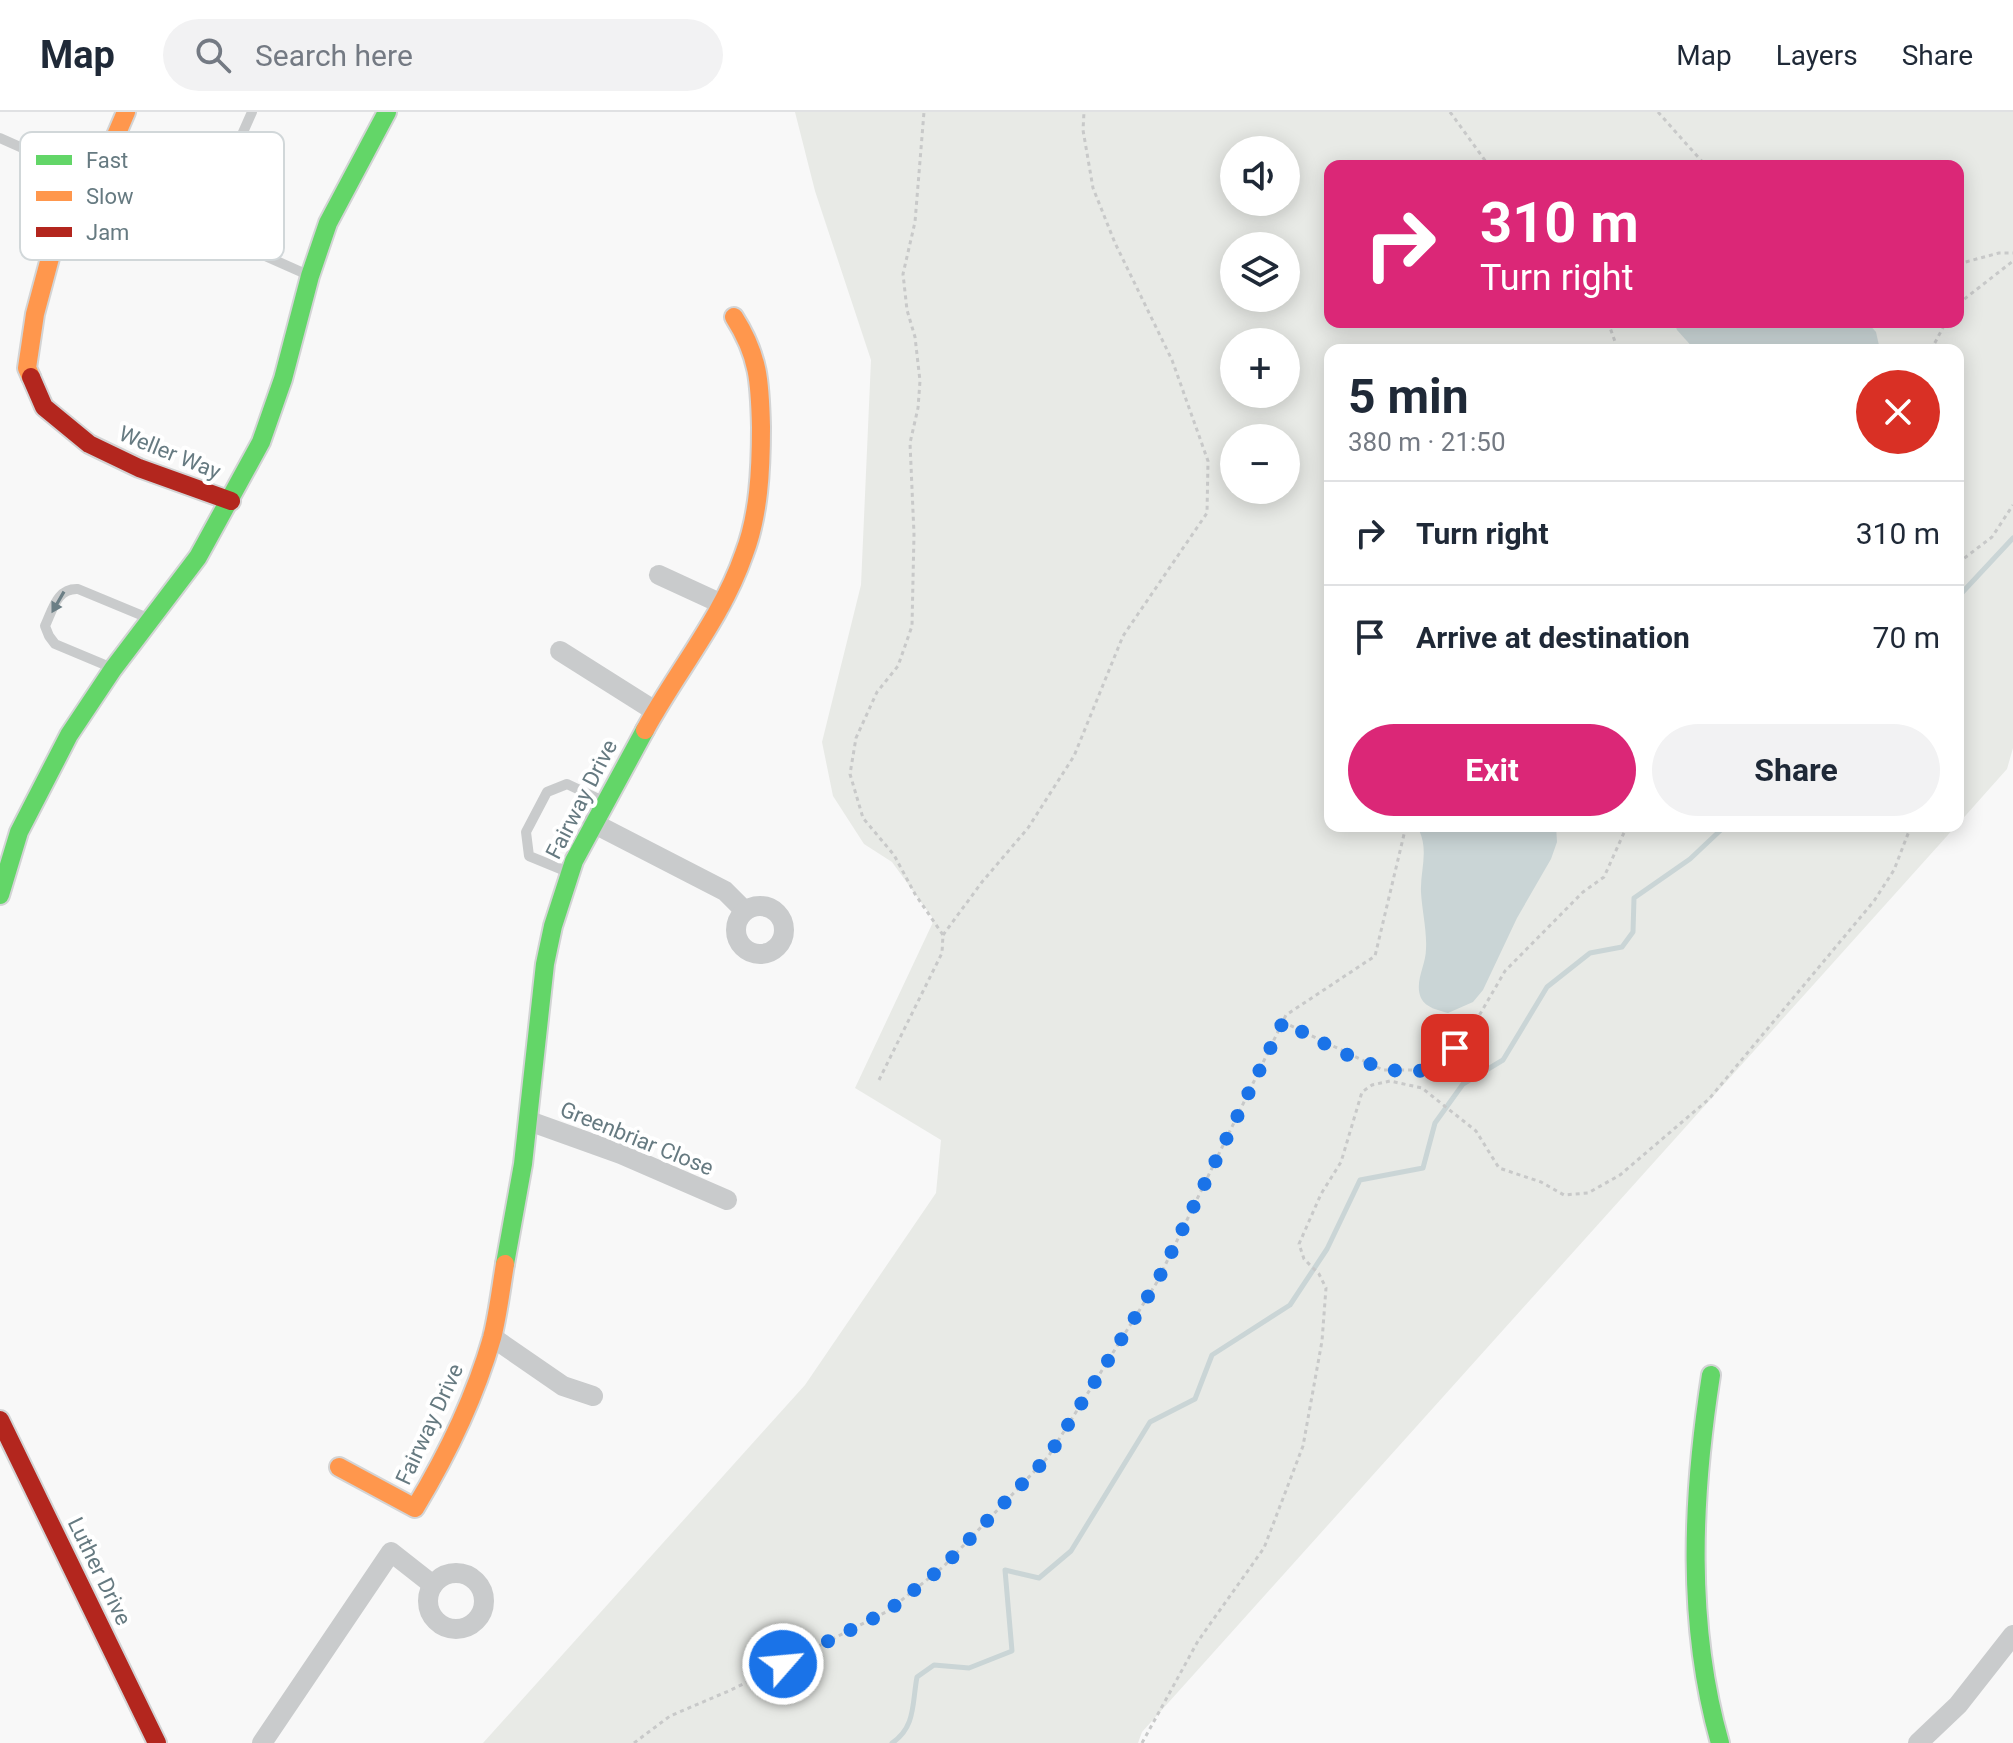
<!DOCTYPE html>
<html lang="en">
<head>
<meta charset="utf-8">
<style>
	:root { --surface:#fff; --page:#f2f2f3; --text:#1f2937; --muted:#747a83; --line:#e0e1e3; --accent:#db2777 }
	body { margin:0; font-family:Roboto,sans-serif; background:var(--page); color:var(--text); height:100vh; display:flex; flex-direction:column; font-size:30px; white-space:nowrap }
	* { box-sizing:border-box; margin:0 }
	p { font-size:26px; color:var(--muted) }
	.icon { flex:none; width:44px; height:44px; fill:none; stroke:currentColor; stroke-width:2; stroke-linecap:round; stroke-linejoin:round }
	.map { position:relative; flex:1; overflow:hidden }
	.sheet { position:absolute; left:1324px; top:232px; width:640px; height:488px; display:flex; flex-direction:column; background:var(--surface); border-radius:16px; box-shadow:0 4px 20px #0003 }
	.sheet>* { flex:none }
	.guide { position:absolute; left:1324px; top:48px; width:640px; height:168px; border-radius:16px; box-shadow:0 4px 20px #0003; background:#db2777; color:#fff; overflow:hidden }
	.controls { position:absolute; left:1220px; top:24px; display:grid; gap:16px }
	.controls a { display:grid; place-items:center; width:80px; height:80px; border-radius:50%; background:var(--surface); box-shadow:0 4px 20px #0003; font-size:40px }
	.pin { position:absolute; display:grid; place-items:center; width:68px; height:68px; color:#fff; margin:-34px; border-radius:16px; box-shadow:0 4px 12px #0006 }
	.me { position:absolute; width:88px; margin:-44px; rotate:63deg; stroke-linejoin:round; filter:drop-shadow(0 0 6px #0008) }
	.turn { display:flex; align-items:center; gap:28px; height:168px; padding:0 24px; font-size:36px }
	.turn .icon { width:104px; height:104px; stroke-width:2.5 }
	.turn b { display:block; font-size:56px; line-height:68px }
	.round { display:grid; place-items:center; flex:none; width:84px; height:84px; border-radius:42px; background:var(--page) }
	.head { display:flex; align-items:center; justify-content:space-between; height:136px; padding:0 24px }
	h1 { font-size:48px; font-weight:700; line-height:60px }
	.cta { display:flex; gap:16px; margin-top:auto; padding:16px 24px }
	.cta a { flex:1; height:92px; border-radius:48px; background:var(--accent); color:#fff; font-size:32px; font-weight:700; line-height:92px; text-align:center }
	.cta a+a { background:var(--page); color:var(--text) }
	ul { padding:0; list-style:none }
	li { display:flex; align-items:center; gap:24px; height:104px; padding:0 24px; border-top:2px solid var(--line) }
	li div { flex:1 }
	li b { display:block; font-size:30px }
	li em { font-style:normal }
	header { display:flex; align-items:center; gap:48px; box-sizing:border-box; height:112px; padding:0 40px; background:var(--surface); border-bottom:2px solid var(--line) }
	header strong { font-size:38px }
	nav { display:flex; gap:44px; margin-inline-start:auto; font-size:28px }
	.search { width:560px; height:72px; background:var(--page); display:flex; align-items:center; gap:20px; box-sizing:border-box; padding:0 28px; border-radius:44px; color:var(--muted); font-size:30px }
	.map>svg:first-child { display:block }
	.green { fill:#e8eae6; fill-rule:evenodd }
	.water { fill:#cad5d6 }
	.lines { fill:none; stroke-linecap:round; stroke-linejoin:round }
	.stream { stroke:#cad5d6; stroke-width:5 }
	.fast-casing { stroke:#d3d4d5; stroke-width:22 }
	.slow-casing { stroke:#d3d4d5; stroke-width:22 }
	.jam-casing { stroke:#d3d4d5; stroke-width:22 }
	.path { stroke:#c8c9c9; stroke-width:3; stroke-dasharray:4 4; stroke-linecap:butt }
	.lane { stroke:#c9cbcc; stroke-width:10 }
	.street { stroke:#c9cbcc; stroke-width:20 }
	.fast { stroke:#63d668; stroke-width:18 }
	.slow { stroke:#ff974d; stroke-width:18 }
	.jam { stroke:#b3261e; stroke-width:18 }
	.oneway { fill:#6b7e85 }
	.route { stroke:#1a73e8; stroke-width:14; stroke-dasharray:0 25.2 }
	.labels { text-anchor:middle; stroke-width:8; stroke-linejoin:round; paint-order:stroke }
	.street-label { font-size:22px; fill:#667a81; stroke:#fff }
	.key { fill:#fff; stroke:#d1d7d9; stroke-width:2 }
	.key-label { font-size:22px; fill:#667a81 }
</style>
</head>
<body>
<header>
<strong>Map</strong>
<div class="search"><svg class="icon" aria-label="search" viewBox="0 0 24 24"><circle cx="10" cy="10" r="6"/><path d="M15 15l6 6"/></svg>Search here</div>
<nav><a>Map</a><a>Layers</a><a>Share</a></nav>
</header>
<div class="map">
<svg width="2013" height="1631" viewBox="0 0 2013 1631">
	<rect width="100%" height="100%" fill="#f8f8f8"/>
	<!-- green -->
	<path class="green" d="M 795,0 L 2013,0 L 2013,636 L 2007,657 L 1958,712 L 1958,238 L 1330,238 L 1330,714 L 1956,714 L 1142,1620 L 1138,1631 L 483,1631 L 805,1273 L 936,1081 L 941,1028 L 855,976 L 934,808 L 892,750 L 864,732 L 833,684 L 822,630 L 861,473 L 871,248 L 815,79 ZM 1234,38 L 1286,38 L 1286,90 L 1234,90 ZM 1330,54 L 1958,54 L 1958,210 L 1330,210 ZM 1234,134 L 1286,134 L 1286,186 L 1234,186 ZM 1234,230 L 1286,230 L 1286,282 L 1234,282 ZM 1234,326 L 1286,326 L 1286,378 L 1234,378 Z"/>
	<!-- water -->
	<g class="water">
		<path d="M 1674,210 L 1867,210 L 1876,220 L 1880,238 L 1695,238 L 1677,218 Z"/>
		<path d="M 1421,714 L 1556,714 L 1557,730 L 1551,747 L 1517,806 L 1483,878 L 1473,890 L 1448,901 C 1438,898 1426,896 1421,886 C 1414,870 1426,853 1426,837 C 1427,818 1422,799 1421,780 C 1420,759 1429,739 1419,718 Z"/>
	</g>
	<g class="lines">
		<!-- stream -->
		<g class="stream">
			<path d="M 1958,485 L 2013,426"/>
			<path d="M 892,1631 C 916,1615 912,1591 917,1565 L 934,1553 L 969,1556 L 1012,1539 L 1005,1458 L 1039,1466 L 1071,1439 L 1150,1310 L 1195,1287 L 1212,1243 L 1290,1193 L 1327,1137 L 1360,1068 L 1423,1056 L 1435,1011 L 1463,972 L 1503,948 L 1547,875 L 1590,841 L 1622,835 L 1633,820 L 1634,786 L 1690,747 L 1725,714"/>
		</g>
		<defs>
			<g id="fast">
				<path d="M 0,783 L 19,720 L 69,623 L 113,557 L 198,445 L 261,330 L 283,267 L 310,164 L 328,111 L 387,0"/>
				<path d="M 505,1152 L 523,1052 L 545,852 L 553,814 L 574,749 L 645,618"/>
				<path d="M 1711,1263 C 1692,1384 1686,1512 1720,1631"/>
			</g>
			<g id="slow">
				<path d="M 31,265 L 27,256 L 35,202 L 54,131 L 80,81 L 97,68 L 126,0"/>
				<path d="M 645,618 C 677,559 722,506 744,442 C 759,403 761,357 761,315 C 760,271 759,244 734,205"/>
				<path d="M 339,1355 L 415,1396 C 447,1343 475,1285 492,1226 C 498,1202 501,1176 505,1152"/>
			</g>
			<g id="jam">
				<path d="M 31,265 L 44,295 L 89,332 L 139,356 L 231,389"/>
				<path d="M 0,1308 L 157,1631"/>
			</g>
		</defs>
		<!-- fast casing -->
		<use href="#fast" class="fast-casing"/>
		<!-- slow casing -->
		<use href="#slow" class="slow-casing"/>
		<!-- jam casing -->
		<use href="#jam" class="jam-casing"/>
		<!-- path -->
		<g class="path">
			<path d="M 1450,0 L 1489,54"/>
			<path d="M 1658,0 L 1706,54"/>
			<path d="M 1958,152 L 1999,141 L 2013,141"/>
			<path d="M 1958,192 L 2013,149"/>
			<path d="M 1608,210 L 1618,238"/>
			<path d="M 1931,238 L 1946,210"/>
			<path d="M 1958,451 L 1992,425 L 2013,393"/>
			<path d="M 943,823 L 982,770 L 1028,716 L 1074,644 L 1123,524 L 1207,401 L 1208,349 L 1172,248 L 1115,131 L 1093,76 L 1083,18 L 1084,0"/>
			<path d="M 1283,910 L 1383,958 L 1421,958 L 1442,950 L 1469,921 L 1505,859 L 1583,780 L 1604,765 L 1627,714"/>
			<path d="M 879,968 L 942,841 L 943,823 L 915,782 L 894,743 L 863,706 L 850,662 L 856,626 L 877,580 L 898,554 L 912,514 L 914,422 L 910,331 L 918,296 L 920,269 L 915,225 L 907,198 L 903,162 L 915,110 L 924,0"/>
			<path d="M 634,1631 L 670,1604 L 731,1578 L 888,1499 L 943,1455 L 1048,1345 L 1157,1170 L 1286,903 L 1375,844 L 1406,714"/>
			<path d="M 1142,1631 L 1198,1529 L 1264,1436 L 1303,1334 L 1322,1229 L 1326,1176 L 1319,1162 L 1304,1147 L 1299,1132 L 1321,1082 L 1341,1050 L 1362,980 L 1372,973 L 1390,969 L 1422,976 L 1476,1019 L 1499,1056 L 1541,1070 L 1564,1083 L 1588,1081 L 1620,1063 L 1709,987 L 1874,789 L 1894,758 L 1911,714"/>
		</g>
		<!-- lane -->
		<g class="lane">
			<path d="M 0,26 L 308,163"/>
			<path d="M 201,115 L 252,0"/>
			<path d="M 110,555 L 55,532 L 49,524 L 45,514 C 53,497 57,476 78,477 L 148,506"/>
			<path d="M 568,760 L 529,744 L 526,720 L 547,680 L 567,672 L 603,689"/>
		</g>
		<!-- street -->
		<g class="street">
			<path d="M 659,463 L 722,492"/>
			<path d="M 560,539 L 655,599"/>
			<path d="M 593,711 L 725,779 L 744,798"/>
			<circle cx="760" cy="818" r="24"/>
			<path d="M 529,1009 L 621,1042 L 727,1088"/>
			<path d="M 492,1225 L 563,1274 L 593,1284"/>
			<circle cx="456" cy="1489" r="28"/>
			<path d="M 262,1631 L 391,1440 L 433,1473"/>
			<path d="M 1918,1631 L 1958,1593 L 2013,1523"/>
		</g>
		<!-- fast -->
		<use href="#fast" class="fast"/>
		<!-- slow -->
		<use href="#slow" class="slow"/>
		<!-- jam -->
		<use href="#jam" class="jam"/>
	</g>
	<!-- one-way arrows -->
	<defs><path id="oneway-solid" d="M-6-.8H1V-3.2L6.5 0L1 3.2V.8H-6Z" transform="scale(2)"/></defs>
	<use class="oneway" href="#oneway-solid" transform="translate(58 490) rotate(120)"/>
	<g class="lines">
		<!-- route -->
		<path class="route" d="M 783,1552 L 888,1499 L 943,1455 L 1048,1345 L 1157,1170 L 1283,910 C 1323,929 1399,981 1442,950 C 1447,946 1451,940 1455,936"/>
	</g>
	<g class="labels">
		<!-- street labels -->
		<g class="street-label">
			<text transform="translate(170 340) rotate(22)" y="8">Weller Way</text>
			<text transform="translate(581 687) rotate(-63)" y="8">Fairway Drive</text>
			<text transform="translate(637 1026) rotate(22)" y="8">Greenbriar Close</text>
			<text transform="translate(429 1312) rotate(-65)" y="8">Fairway Drive</text>
			<text transform="translate(100 1459) rotate(64)" y="8">Luther Drive</text>
		</g>
	</g>
	<!-- legend -->
	<rect x="20" y="20" width="264" height="128" rx="12" class="key"/>
	<rect x="36" y="43" width="36" height="10" fill="#63d668"/>
	<rect x="36" y="79" width="36" height="10" fill="#ff974d"/>
	<rect x="36" y="115" width="36" height="10" fill="#b3261e"/>
	<g class="key-label">
		<text x="86" y="56">Fast</text>
		<text x="86" y="92">Slow</text>
		<text x="86" y="128">Jam</text>
	</g>
</svg>
<div class="controls">
<a><svg class="icon" aria-label="sound" viewBox="0 0 24 24"><path d="M4 9h4l5-4v14l-5-4H4zM17 9q2 3 0 6"/></svg></a>
<a><svg class="icon" aria-label="layers" viewBox="0 0 24 24"><path d="M12 4l9 5-9 5-9-5zM3 14l9 5 9-5"/></svg></a>
<a>+</a>
<a>−</a>
</div>
<div class="pin" style="left:1455px;top:936px;background:#d93025"><svg class="icon" aria-label="arrive" viewBox="0 0 24 24"><path d="M6 21V4h12l-3 4 3 4H6"/></svg></div>
<svg class="me" style="left:783px;top:1552px" viewBox="-20 -20 40 40"><circle r="17" fill="#1a73e8" stroke="#fff" stroke-width="3"/><path d="M0-11L8 9 0 5-8 9z" fill="#fff"/></svg>
<div class="guide">
<div class="turn"><svg class="icon" aria-label="right" viewBox="0 0 24 24"><path d="M7 20v-9h11M14 6l5 5-5 5"/></svg><div><b>310 m</b>Turn right</div></div>
</div>
<section class="sheet">
<div class="head"><div><h1>5 min</h1><p>380 m · 21:50</p></div><a class="round" style="background:#d93025;color:#fff"><svg class="icon" aria-label="close" viewBox="0 0 24 24"><path d="M6 6l12 12M18 6L6 18"/></svg></a></div>
<ul>
<li><svg class="icon" aria-label="right" viewBox="0 0 24 24"><path d="M7 20v-9h11M14 6l5 5-5 5"/></svg><div><b>Turn right</b></div><em>310 m</em></li>
<li><svg class="icon" aria-label="arrive" viewBox="0 0 24 24"><path d="M6 21V4h12l-3 4 3 4H6"/></svg><div><b>Arrive at destination</b></div><em>70 m</em></li>
</ul>
<div class="cta"><a>Exit</a><a>Share</a></div>
</section>
</div>
</body>
</html>
